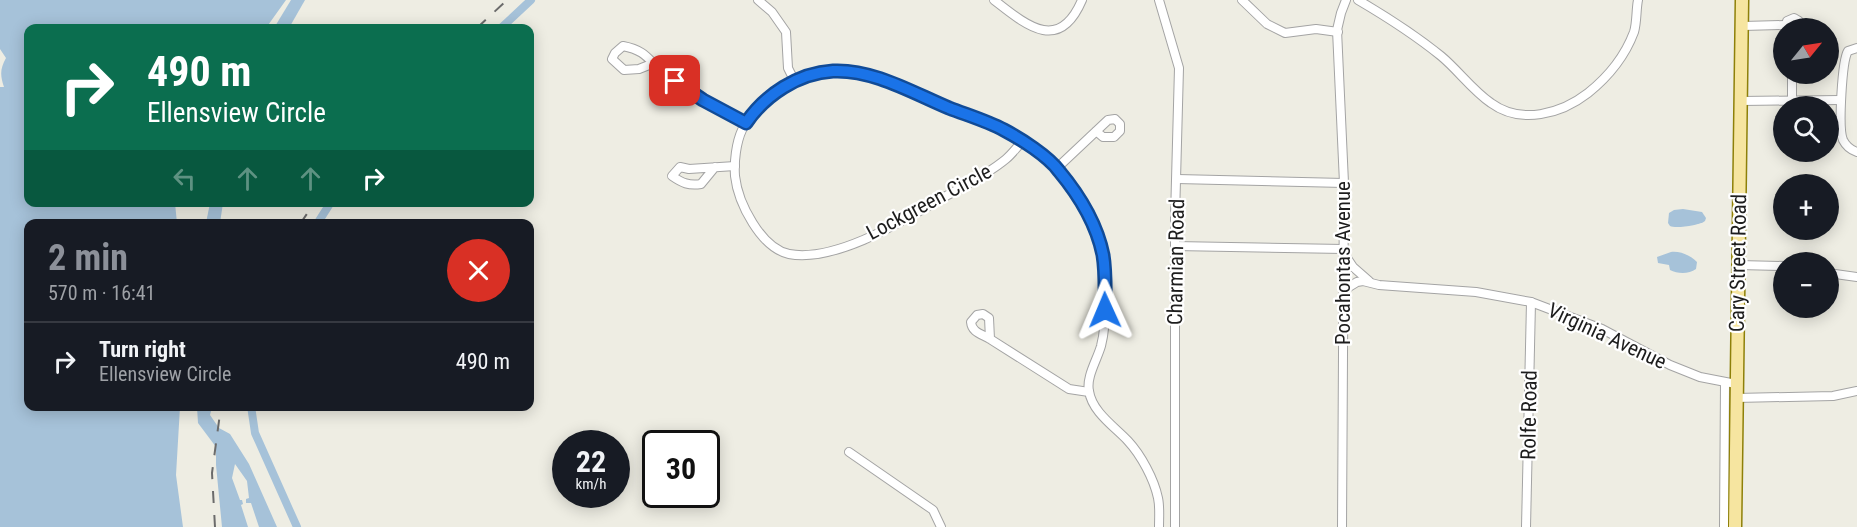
<!DOCTYPE html>
<html lang="en">
<head>
<meta charset="utf-8">
<style>
	:root { --surface:#171b24; --page:#242831; --text:#f1f3f6; --muted:#9ea1a6; --line:#363941; --accent:#8c9099 }
	body { margin:0; font-family:"Roboto Condensed",sans-serif; background:var(--page); color:var(--text); height:100vh; display:flex; flex-direction:column; font-size:22px; white-space:nowrap }
	* { box-sizing:border-box; margin:0 }
	p { font-size:20px; color:var(--muted) }
	.icon { flex:none; width:33px; height:33px; fill:none; stroke:currentColor; stroke-width:2; stroke-linecap:round; stroke-linejoin:round }
	.map { position:relative; flex:1; overflow:hidden }
	.sheet { position:absolute; left:24px; top:219px; width:510px; height:192px; display:flex; flex-direction:column; background:var(--surface); border-radius:12px; box-shadow:0 3px 15px #0003 }
	.sheet>* { flex:none }
	.banner { position:absolute; left:24px; top:24px; width:510px; height:183px; border-radius:12px; box-shadow:0 3px 15px #0003; background:#0b6e4f; color:#fff; overflow:hidden }
	.needle { width:39px; rotate:60deg }
	.tools { position:absolute; left:1773px; top:18px; display:grid; gap:12px }
	.tools a { display:grid; place-items:center; width:66px; height:66px; border-radius:50%; background:var(--surface); box-shadow:0 3px 15px #0003; font-size:30px }
	.speed { position:absolute; left:552px; top:430px; display:flex; gap:12px; font-size:30px; font-weight:700; text-align:center }
	.speed>* { display:grid; place-content:center; width:78px; height:78px; border-radius:50%; background:var(--surface); box-shadow:0 3px 15px #0003; line-height:1 }
	.speed small { font-size:15px; font-weight:400 }
	.speed .limit { border:3px solid #111; border-radius:9px; background:#fff; color:#111 }
	.pin { position:absolute; display:grid; place-items:center; width:51px; height:51px; color:#fff; margin:-26px; border-radius:12px; box-shadow:0 3px 9px #0006 }
	.me { position:absolute; width:66px; margin:-33px; rotate:359deg; stroke-linejoin:round; filter:drop-shadow(0 0 4px #0008) }
	.turn { display:flex; align-items:center; gap:21px; height:126px; padding:0 24px; font-size:27px }
	.turn .icon { width:78px; height:78px; stroke-width:2.5 }
	.turn b { display:block; font-size:42px; line-height:51px }
	.lanes { display:flex; align-items:center; height:57px; padding:0 24px; background:#0003; justify-content:center; gap:30px; direction:ltr }
	.lanes .off { opacity:.35 }
	.round { display:grid; place-items:center; flex:none; width:63px; height:63px; border-radius:32px; background:var(--page) }
	.headline { display:flex; align-items:center; justify-content:space-between; height:102px; padding:0 24px }
	h1 { font-size:36px; font-weight:700; line-height:45px; color:var(--accent) }
	ul { padding:0; list-style:none }
	li { display:flex; align-items:center; gap:18px; height:78px; padding:0 24px; border-top:2px solid var(--line) }
	li div { flex:1 }
	li b { display:block; font-size:22px }
	li em { font-style:normal }
	.map>svg:first-child { display:block }
	.water { fill:#a6c2d9 }
	.lines { fill:none; stroke-linecap:round; stroke-linejoin:round }
	.canal { stroke:#a6c2d9; stroke-width:8 }
	.minor-casing { stroke:#a4a4a4; stroke-width:10 }
	.primary-casing { stroke:#8e8009; stroke-width:15 }
	.minor { stroke:#fff; stroke-width:8 }
	.primary { stroke:#f6e5a0; stroke-width:12 }
	.rail { stroke:#6b6b6b; stroke-width:2; stroke-dasharray:12 12; stroke-linecap:butt }
	.route-casing { stroke:#114b97; stroke-width:15 }
	.route { stroke:#1a73e8; stroke-width:10 }
	.labels { text-anchor:middle; stroke-width:4.5; stroke-linejoin:round; paint-order:stroke }
	.street-label { font-size:21px; fill:#1d1d1d; stroke:#fff }
</style>
</head>
<body>
<div class="map">
<svg width="1857" height="527" viewBox="0 0 1857 527">
	<rect width="100%" height="100%" fill="#eeede3"/>
	<!-- water -->
	<g class="water">
		<path d="M 0,0 L 286,0 L 266,28 L 28,28 L 28,202 L 175,203 L 177,223 L 28,224 L 28,406 L 180,407 L 176,475 L 183,527 L 0,527 L 0,87 L 4,87 C 0,75 0,69 6,58 L 0,49 Z"/>
		<path d="M 291,0 L 305,0 L 289,28 L 274,28 Z"/>
		<path d="M 210,203 L 223,203 L 220,223 L 206,223 Z"/>
		<path d="M 1683,209 L 1702,212 L 1706,218 L 1705,221 C 1700,225 1676,229 1670,226 L 1668,223 L 1669,213 L 1674,210 Z"/>
		<path d="M 1671,252 C 1680,251 1690,255 1697,262 L 1696,269 C 1689,274 1678,274 1670,270 L 1669,265 L 1658,263 L 1657,257 Z"/>
		<path d="M 197,407 L 212,407 L 210,415 L 219,428 L 230,434 L 249,464 L 277,527 L 259,527 L 251,503 L 246,503 L 246,499 L 249,498 L 247,481 L 235,464 L 232,478 L 240,500 L 242,500 L 243,504 L 241,505 L 248,527 L 222,527 L 216,465 L 216,447 L 198,423 Z"/>
	</g>
	<g class="lines">
		<!-- canal -->
		<g class="canal">
			<path d="M 501,28 L 531,0"/>
			<path d="M 317,224 L 331,202"/>
			<path d="M 251,406 L 255,433 L 297,527"/>
		</g>
		<defs>
			<g id="minor">
				<path d="M 758,0 L 772,12 L 786,32 L 788,68 L 795,82"/>
				<path d="M 994,0 C 1026,25 1059,54 1082,0"/>
				<path d="M 1159,0 L 1179,68 L 1175,217 L 1175,527"/>
				<path d="M 1242,0 L 1267,24 L 1285,33 L 1316,29 L 1338,32"/>
				<path d="M 1358,0 C 1387,17 1415,35 1441,56 C 1458,70 1472,90 1491,103 C 1521,125 1561,114 1588,93 C 1608,77 1625,56 1634,32 C 1637,22 1636,10 1638,0"/>
				<path d="M 1743,26 L 1785,25"/>
				<path d="M 1786,28 L 1787,21 L 1794,18 L 1799,21 L 1800,28"/>
				<path d="M 1857,48 L 1848,51 C 1842,60 1838,129 1843,140 C 1846,146 1851,150 1857,152"/>
				<path d="M 654,63 L 639,69 L 624,70 L 612,59 L 615,53 L 623,46 C 648,51 648,61 665,74 C 692,92 717,109 746,123"/>
				<path d="M 1792,99 L 1792,74"/>
				<path d="M 1741,101 L 1841,100"/>
				<path d="M 1022,142 C 1016,148 1012,154 1006,159 C 988,174 966,185 946,196 C 906,219 836,263 789,254 C 761,248 738,203 735,176 C 734,162 736,143 742,130 C 749,115 763,101 777,91 C 798,77 823,69 849,71 C 876,74 901,88 926,98 C 968,115 1029,136 1059,170 C 1079,193 1095,223 1102,253 C 1107,276 1107,323 1101,346 C 1097,360 1086,377 1089,391 C 1092,412 1115,427 1128,441 C 1141,455 1154,479 1158,498 C 1160,507 1159,517 1159,527"/>
				<path d="M 715,167 L 701,184 C 689,186 682,183 672,176 L 680,167 L 689,169 L 735,166"/>
				<path d="M 1057,168 L 1108,120 L 1115,119 L 1120,124 L 1120,131 L 1114,137 L 1103,137 L 1096,131"/>
				<path d="M 1177,179 L 1344,183"/>
				<path d="M 1175,246 L 1344,249"/>
				<path d="M 1345,255 L 1353,267 L 1369,281"/>
				<path d="M 1739,265 L 1784,266"/>
				<path d="M 1828,273 L 1857,277"/>
				<path d="M 1344,290 L 1357,282 L 1363,281 L 1379,285 L 1476,292 L 1531,302 L 1602,329 L 1670,365 L 1700,377 L 1736,384"/>
				<path d="M 990,339 L 989,318 L 983,314 L 977,315 L 971,322 C 972,333 982,334 990,339 L 1069,389 L 1089,392"/>
				<path d="M 1736,398 L 1833,396 L 1857,391"/>
				<path d="M 849,452 L 933,510 L 941,527"/>
				<path d="M 1342,527 L 1344,183 L 1337,30 L 1341,13 L 1346,0"/>
				<path d="M 1526,527 L 1531,302"/>
				<path d="M 1724,527 L 1725,383"/>
			</g>
			<path id="primary" d="M 1735,527 L 1742,0"/>
		</defs>
		<!-- minor casing -->
		<use href="#minor" class="minor-casing"/>
		<!-- primary casing -->
		<use href="#primary" class="primary-casing"/>
		<!-- minor -->
		<use href="#minor" class="minor"/>
		<!-- primary -->
		<use href="#primary" class="primary"/>
		<!-- rail -->
		<g class="rail">
			<path d="M 477,28 L 507,0"/>
			<path d="M 300,224 L 315,202"/>
			<path d="M 215,527 L 212,473 L 221,406"/>
		</g>
	</g>
	<g class="lines">
		<defs>
			<path id="route" d="M 675,81 L 703,100 L 746,123 C 765,95 798,73 833,71 C 873,69 913,93 949,108 C 967,115 987,121 1004,130 C 1021,139 1048,156 1059,171 C 1079,195 1097,225 1103,255 C 1106,273 1105,292 1105,310"/>
		</defs>
		<!-- route casing -->
		<use href="#route" class="route-casing"/>
		<!-- route -->
		<use href="#route" class="route"/>
	</g>
	<g class="labels">
		<!-- street labels -->
		<g class="street-label">
			<text transform="translate(929 202) rotate(-28)" y="7">Lockgreen Circle</text>
			<text transform="translate(1176 262) rotate(-89)" y="7">Charmian Road</text>
			<text transform="translate(1343 263) rotate(-90)" y="7">Pocahontas Avenue</text>
			<text transform="translate(1738 263) rotate(-89)" y="7">Cary Street Road</text>
			<text transform="translate(1607 336) rotate(25)" y="7">Virginia Avenue</text>
			<text transform="translate(1529 415) rotate(-89)" y="7">Rolfe Road</text>
		</g>
	</g>
</svg>
<div class="tools">
<a><svg class="needle" viewBox="-14 -14 28 28"><path d="M0-13l5 13h-10z" fill="#e53935"/><path d="M0 13l5-13h-10z" fill="#9ea1a6"/></svg></a>
<a><svg class="icon" aria-label="search" viewBox="0 0 24 24"><circle cx="10" cy="10" r="6"/><path d="M15 15l6 6"/></svg></a>
<a>+</a>
<a>−</a>
</div>
<div class="speed"><div>22<small>km/h</small></div><div class="limit">30</div></div>
<div class="pin" style="left:675px;top:81px;background:#d93025"><svg class="icon" aria-label="arrive" viewBox="0 0 24 24"><path d="M6 21V4h12l-3 4 3 4H6"/></svg></div>
<svg class="me" style="left:1105px;top:310px" viewBox="-20 -20 40 40"><path d="M0-17L14 15 0 8-14 15z" fill="#1a73e8" stroke="#fff" stroke-width="4"/></svg>
<div class="banner">
<div class="turn"><svg class="icon" aria-label="right" viewBox="0 0 24 24"><path d="M7 20v-9h11M14 6l5 5-5 5"/></svg><div><b>490 m</b>Ellensview Circle</div></div>
<div class="lanes"><svg class="icon off" aria-label="left" viewBox="0 0 24 24"><path d="M17 20v-9H6M10 6l-5 5 5 5"/></svg><svg class="icon off" aria-label="ahead" viewBox="0 0 24 24"><path d="M12 20V5M6 11l6-6 6 6"/></svg><svg class="icon off" aria-label="ahead" viewBox="0 0 24 24"><path d="M12 20V5M6 11l6-6 6 6"/></svg><svg class="icon" aria-label="right" viewBox="0 0 24 24"><path d="M7 20v-9h11M14 6l5 5-5 5"/></svg></div>
</div>
<section class="sheet">
<div class="headline"><div><h1>2 min</h1><p>570 m · 16:41</p></div><a class="round" style="background:#d93025;color:#fff"><svg class="icon" aria-label="close" viewBox="0 0 24 24"><path d="M6 6l12 12M18 6L6 18"/></svg></a></div>
<ul>
<li><svg class="icon" aria-label="right" viewBox="0 0 24 24"><path d="M7 20v-9h11M14 6l5 5-5 5"/></svg><div><b>Turn right</b><p>Ellensview Circle</p></div><em>490 m</em></li>
</ul>
</section>
</div>
</body>
</html>
